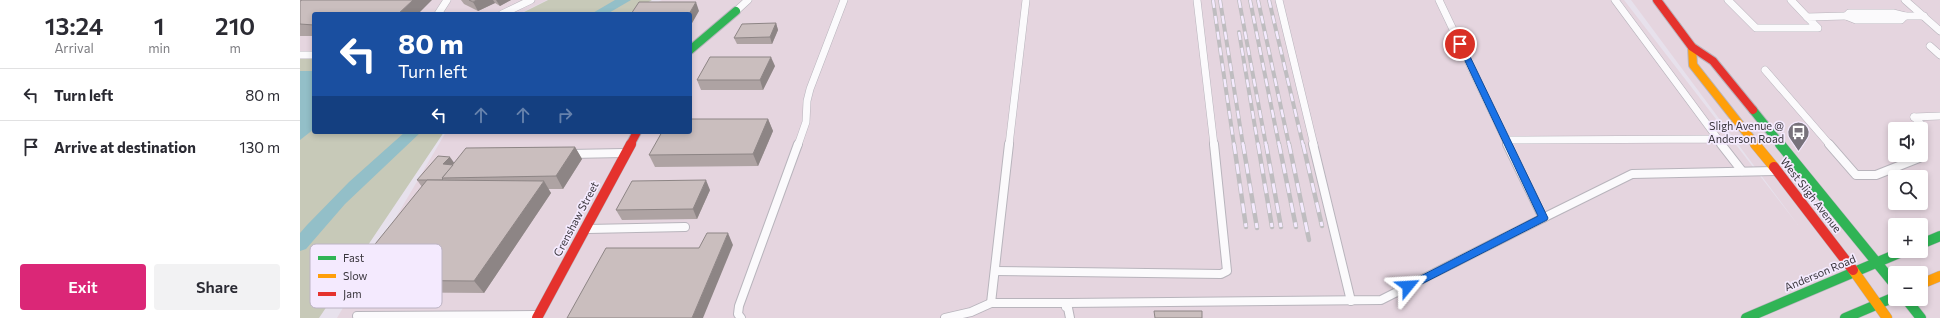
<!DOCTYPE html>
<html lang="en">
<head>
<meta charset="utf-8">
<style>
	:root { --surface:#fff; --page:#f2f2f3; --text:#2b2b33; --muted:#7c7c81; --line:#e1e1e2; --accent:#db2777 }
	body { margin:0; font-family:Commissioner,sans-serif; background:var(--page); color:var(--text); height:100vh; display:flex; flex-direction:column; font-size:15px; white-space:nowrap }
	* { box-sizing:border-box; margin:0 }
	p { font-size:13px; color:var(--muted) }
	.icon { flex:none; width:22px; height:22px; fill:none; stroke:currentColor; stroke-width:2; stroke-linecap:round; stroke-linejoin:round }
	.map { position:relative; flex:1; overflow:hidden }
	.details { display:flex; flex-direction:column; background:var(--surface); width:300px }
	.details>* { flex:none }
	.hud { position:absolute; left:12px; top:12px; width:380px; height:122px; border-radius:4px; box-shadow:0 2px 6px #0003; background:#1a4fa0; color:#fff; overflow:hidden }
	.tools { position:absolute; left:1588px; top:122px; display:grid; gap:8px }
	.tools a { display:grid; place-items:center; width:40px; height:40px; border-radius:4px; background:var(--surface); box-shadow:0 2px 6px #0003; font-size:20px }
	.pin { position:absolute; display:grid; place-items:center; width:34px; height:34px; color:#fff; margin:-17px; border:2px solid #fff; border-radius:50%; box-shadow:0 1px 4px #0007 }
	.me { position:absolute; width:44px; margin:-22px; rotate:63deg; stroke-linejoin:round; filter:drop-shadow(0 0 3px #0008) }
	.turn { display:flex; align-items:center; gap:14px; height:84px; padding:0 20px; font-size:18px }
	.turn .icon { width:52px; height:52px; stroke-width:2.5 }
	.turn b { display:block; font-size:28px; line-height:34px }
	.lanes { display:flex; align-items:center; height:38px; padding:0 20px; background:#0003; justify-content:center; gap:20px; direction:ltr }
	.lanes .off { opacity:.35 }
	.eta { display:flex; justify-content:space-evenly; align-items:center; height:68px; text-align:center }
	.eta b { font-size:24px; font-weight:600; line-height:28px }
	.primary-button { display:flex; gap:8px; margin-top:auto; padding:8px 20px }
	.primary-button a { flex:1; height:46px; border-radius:4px; background:var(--accent); color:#fff; font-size:16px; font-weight:600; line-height:46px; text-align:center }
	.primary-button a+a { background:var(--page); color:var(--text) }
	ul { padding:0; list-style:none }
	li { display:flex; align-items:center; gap:12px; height:52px; padding:0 20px; border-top:1px solid var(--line) }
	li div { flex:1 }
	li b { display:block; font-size:15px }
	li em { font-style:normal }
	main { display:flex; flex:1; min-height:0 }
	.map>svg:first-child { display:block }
	.industrial { fill:#e5d5df; fill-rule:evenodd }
	.green { fill:#c7c9b8 }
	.water { fill:#93bfc8 }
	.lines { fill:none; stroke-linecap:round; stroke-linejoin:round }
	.canal { fill:#93bfc8; fill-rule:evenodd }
	.lane-far1-casing { stroke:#b8b4bc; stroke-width:8 }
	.lane-casing { stroke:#b8b4bc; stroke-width:10 }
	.fast-far1-casing { stroke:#b8b4bc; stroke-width:10 }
	.fast-casing { stroke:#b8b4bc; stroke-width:11 }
	.slow-far1-casing { stroke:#b8b4bc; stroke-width:10 }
	.slow-casing { stroke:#b8b4bc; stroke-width:11 }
	.jam-far1-casing { stroke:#b8b4bc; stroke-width:10 }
	.jam-casing { stroke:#b8b4bc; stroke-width:11 }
	.lane-far1 { stroke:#fbfafc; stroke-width:7 }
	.lane { stroke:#fbfafc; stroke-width:8 }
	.fast-far1 { stroke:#30b455; stroke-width:8 }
	.fast { stroke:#30b455; stroke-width:10 }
	.slow-far1 { stroke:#ff9f0a; stroke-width:8 }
	.slow { stroke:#ff9f0a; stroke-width:10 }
	.jam-far1 { stroke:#e5322d; stroke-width:8 }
	.jam { stroke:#e5322d; stroke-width:10 }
	.rail-far1-casing { stroke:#bfbdc0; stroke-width:4 }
	.rail-casing { stroke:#bfbdc0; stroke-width:4.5 }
	.rail-far1 { stroke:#f4eafe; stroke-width:2.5; stroke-dasharray:8; stroke-linecap:butt }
	.rail { stroke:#f4eafe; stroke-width:3; stroke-dasharray:10; stroke-linecap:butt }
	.wall { fill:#aea3a3 }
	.shaded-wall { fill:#8d8585 }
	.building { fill:#cabebe; stroke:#8d8585 }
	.route { fill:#1a73e8; stroke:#114b97 }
	.labels { text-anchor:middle; stroke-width:3.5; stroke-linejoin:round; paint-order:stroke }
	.poi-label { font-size:11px; fill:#3b373e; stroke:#f4eafe; text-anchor:end }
	.street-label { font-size:11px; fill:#3b373e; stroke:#f4eafe }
	.key { fill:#f4eafe; stroke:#bcb4c4; stroke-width:1 }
	.key-label { font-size:11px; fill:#3b373e }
</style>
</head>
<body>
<main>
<section class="details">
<div class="eta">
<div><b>13:24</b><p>Arrival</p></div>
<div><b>1</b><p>min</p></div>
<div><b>210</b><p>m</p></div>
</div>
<ul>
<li><svg class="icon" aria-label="left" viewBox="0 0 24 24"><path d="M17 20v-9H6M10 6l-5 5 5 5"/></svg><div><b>Turn left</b></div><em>80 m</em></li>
<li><svg class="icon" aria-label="arrive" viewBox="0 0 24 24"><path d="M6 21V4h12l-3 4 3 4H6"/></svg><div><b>Arrive at destination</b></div><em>130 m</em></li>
</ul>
<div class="primary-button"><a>Exit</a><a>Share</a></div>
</section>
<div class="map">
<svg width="1640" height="318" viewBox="0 0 1640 318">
	<rect width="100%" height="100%" fill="#e7e1ec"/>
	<!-- industrial -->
	<g class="industrial">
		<path d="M 0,0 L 247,0 L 219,14 L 14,14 L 14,56 L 0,55 Z"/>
		<path d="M 362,0 L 1324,0 L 1498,225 L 1331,0 L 1640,0 L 1640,318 L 37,318 L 146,132 L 390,132 L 390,14 L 336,14 ZM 1595,129 L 1621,129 L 1621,155 L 1595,155 ZM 1595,177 L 1621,177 L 1621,203 L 1595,203 ZM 1595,225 L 1621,225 L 1621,251 L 1595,251 ZM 1595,273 L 1621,273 L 1621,299 L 1595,299 Z"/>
	</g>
	<!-- green -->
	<g class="green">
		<path d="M 248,0 L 352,0 L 328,14 L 220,14 Z"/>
		<path d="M 0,56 L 14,56 L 14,132 L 144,132 L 19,318 L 0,318 Z"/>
	</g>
	<!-- water -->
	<path class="water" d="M 0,71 L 14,71 L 14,129 L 0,140 Z"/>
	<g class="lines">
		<!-- canal -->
		<g class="canal">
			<path d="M 315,0 L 331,0 L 307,14 L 291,14 Z"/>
			<path d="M 105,132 L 121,132 L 45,204 L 6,249 L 0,251 L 0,233 L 7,225 L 49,182 Z"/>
		</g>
		<defs>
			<g id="lane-far1">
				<path d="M 897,0 L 914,145"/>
				<path d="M 979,0 L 1014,145"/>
				<path d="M 1139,0 L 1208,145"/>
				<path d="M 1315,0 L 1418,139"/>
				<path d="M 1428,0 L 1456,28 L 1518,28 L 1507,17 L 1546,16"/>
				<path d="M 1491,0 L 1507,17"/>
				<path d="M 1605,0 L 1640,31"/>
				<path d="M 436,11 L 448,0"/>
				<path d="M 1549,13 L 1593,13 L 1605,16 L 1601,20 L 1556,20 L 1546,16 Z"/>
				<path d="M 138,14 L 147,0"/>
				<path d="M 202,14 L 231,0"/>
				<path d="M 1605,16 L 1624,16"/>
				<path d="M 1630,46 L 1640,55"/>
				<path d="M 0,55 L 14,55"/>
				<path d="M 1465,70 L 1530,145"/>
				<path d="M 1614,117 L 1624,127 L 1621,140"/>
				<path d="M 1614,117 L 1640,116"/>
				<path d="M 1206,140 L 1418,139 L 1422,145"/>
				<path d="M 498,145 L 506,122 L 507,101 L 510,89 L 544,0"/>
				<path d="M 709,145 L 726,0"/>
			</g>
			<g id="lane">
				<path d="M 709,144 L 691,303 L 767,303 L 766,307"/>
				<path d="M 1013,144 L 1051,301"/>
				<path d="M 1421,144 L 1442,171"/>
				<path d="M 1529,144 L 1556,175 L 1576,175 L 1619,158 L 1619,155"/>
				<path d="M 270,154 L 324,153"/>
				<path d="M 1243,218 L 1332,174 L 1475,171"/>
				<path d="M 288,229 L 385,227"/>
				<path d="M 695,271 L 921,274 L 927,271 L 914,144"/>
				<path d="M 57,316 L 236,315"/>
				<path d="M 441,318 L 438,314 L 439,306 L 498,144"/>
				<path d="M 645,318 L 671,312 L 691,303"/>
				<path d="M 770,318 L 767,303 L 1081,300 L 1243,218 L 1207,144"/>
			</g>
			<g id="fast-far1">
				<path d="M 390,50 L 436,11"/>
				<path d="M 1453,110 L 1481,145"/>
			</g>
			<g id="fast">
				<path d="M 1480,144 L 1595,285"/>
				<path d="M 1621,244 L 1640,236"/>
				<path d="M 1606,299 L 1621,318"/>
				<path d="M 1446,318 L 1604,251"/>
				<path d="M 1545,318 L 1590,299"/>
			</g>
			<path id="slow-far1" d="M 1392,47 L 1393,65 L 1456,145"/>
			<g id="slow">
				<path d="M 1455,144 L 1474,167"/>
				<path d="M 1553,270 L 1587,318"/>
				<path d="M 1621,284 L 1640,276"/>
			</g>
			<g id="jam-far1">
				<path d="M 1357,0 L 1392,47 L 1413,61 L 1453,110"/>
				<path d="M 330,145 L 337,132"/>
			</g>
			<g id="jam">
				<path d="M 1474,167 L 1553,270"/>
				<path d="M 237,318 L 331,144"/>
			</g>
		</defs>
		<!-- lane-far1 casing -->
		<use href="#lane-far1" class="lane-far1-casing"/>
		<!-- lane casing -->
		<use href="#lane" class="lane-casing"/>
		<!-- fast-far1 casing -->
		<use href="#fast-far1" class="fast-far1-casing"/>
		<!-- fast casing -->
		<use href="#fast" class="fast-casing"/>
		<!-- slow-far1 casing -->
		<use href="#slow-far1" class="slow-far1-casing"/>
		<!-- slow casing -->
		<use href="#slow" class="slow-casing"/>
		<!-- jam-far1 casing -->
		<use href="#jam-far1" class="jam-far1-casing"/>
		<!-- jam casing -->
		<use href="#jam" class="jam-casing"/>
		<!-- lane-far1 -->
		<use href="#lane-far1" class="lane-far1"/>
		<!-- lane -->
		<use href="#lane" class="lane"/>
		<!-- fast-far1 -->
		<use href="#fast-far1" class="fast-far1"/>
		<!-- fast -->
		<use href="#fast" class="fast"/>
		<!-- slow-far1 -->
		<use href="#slow-far1" class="slow-far1"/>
		<!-- slow -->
		<use href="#slow" class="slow"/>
		<!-- jam-far1 -->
		<use href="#jam-far1" class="jam-far1"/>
		<!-- jam -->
		<use href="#jam" class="jam"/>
		<defs>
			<g id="rail-far1">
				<path d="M 913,0 L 934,145"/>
				<path d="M 920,0 L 943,145"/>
				<path d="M 939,0 L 966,145"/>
				<path d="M 950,0 L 979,145"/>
				<path d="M 958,0 L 989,145"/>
				<path d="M 969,0 L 1003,145"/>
				<path d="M 939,32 L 958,145"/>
			</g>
			<g id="rail">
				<path d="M 934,144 L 946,227"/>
				<path d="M 943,144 L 957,228"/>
				<path d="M 958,144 L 972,227"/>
				<path d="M 966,144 L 981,227"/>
				<path d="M 979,144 L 996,227"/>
				<path d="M 989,144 L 1009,240"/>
				<path d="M 1003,144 L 1022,226"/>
			</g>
		</defs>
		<!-- rail-far1 casing -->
		<use href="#rail-far1" class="rail-far1-casing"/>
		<!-- rail casing -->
		<use href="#rail" class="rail-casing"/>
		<!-- rail-far1 -->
		<use href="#rail-far1" class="rail-far1"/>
		<!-- rail -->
		<use href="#rail" class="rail"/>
	</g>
	<!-- wall -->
	<g class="wall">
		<path d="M 161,0 L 211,0 L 200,6 L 195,3 L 178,11 L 164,4 Z"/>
		<path d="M 0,1 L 14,14 L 14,36 L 0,36 Z"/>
		<path d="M 476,23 L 478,30 L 472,44 L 437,44 L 434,38 Z"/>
		<path d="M 475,66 L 463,90 L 401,90 L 397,80 Z"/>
		<path d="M 468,119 L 473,131 L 458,166 L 355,167 L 349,155 Z"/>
		<path d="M 275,147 L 282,159 L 263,189 L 248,189 L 251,193 L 184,293 L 57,292 L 46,280 L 122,187 L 117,180 L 154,163 Z"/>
		<path d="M 410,190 L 397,219 L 322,220 L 316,210 Z"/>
	</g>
	<!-- shaded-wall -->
	<g class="shaded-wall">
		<path d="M 113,0 L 132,0 L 118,14 L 98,14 Z"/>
		<path d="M 177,0 L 193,0 L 195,3 L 178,11 L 173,2 Z"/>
		<path d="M 196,0 L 211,0 L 200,6 Z"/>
		<path d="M 396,2 L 399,11 L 391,25 L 390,21 L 390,14 L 389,14 Z"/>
		<path d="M 476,23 L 478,30 L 472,44 L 470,37 Z"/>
		<path d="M 471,57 L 475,66 L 463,90 L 460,80 Z"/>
		<path d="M 468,119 L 473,131 L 458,166 L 453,154 Z"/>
		<path d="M 275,147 L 282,159 L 263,189 L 256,176 Z"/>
		<path d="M 150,157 L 155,164 L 148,172 L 143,164 Z"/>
		<path d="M 406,180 L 410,190 L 397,219 L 393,209 Z"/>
		<path d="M 244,181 L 251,193 L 184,293 L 174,281 Z"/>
		<path d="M 428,233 L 433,245 L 403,318 L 392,318 Z"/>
	</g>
	<!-- building -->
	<g class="building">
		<path d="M 2,0 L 113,0 L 98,14 L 14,14 L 14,25 L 0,24 L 0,1 Z"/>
		<path d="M 169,0 L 177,0 L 173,2 Z"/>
		<path d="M 339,2 L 396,2 L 389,14 L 331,14 Z"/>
		<path d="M 476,23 L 470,37 L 434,38 L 442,24 Z"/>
		<path d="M 410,57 L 471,57 L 460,80 L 397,80 Z"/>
		<path d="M 390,119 L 468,119 L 453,154 L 349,155 L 362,132 L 390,132 Z"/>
		<path d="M 275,147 L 256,176 L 142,178 L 166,148 Z"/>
		<path d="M 138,156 L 150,157 L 143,164 L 153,165 L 142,178 L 143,179 L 142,180 L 117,180 Z"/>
		<path d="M 127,180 L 244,181 L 174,281 L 46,280 Z"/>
		<path d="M 406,180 L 393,209 L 316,210 L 332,181 Z"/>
		<path d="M 407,233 L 428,233 L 392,318 L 267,318 L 306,248 L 399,248 Z"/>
		<path d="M 854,311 L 902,311 L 902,318 L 855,318 Z"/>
	</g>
	<!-- route -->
	<path class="route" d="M 1160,42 L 1164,44 L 1248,218 L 1247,220 L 1108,291 L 1103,286 L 1105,284 L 1238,216 L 1157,44 Z"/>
	<!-- icons -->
	<defs>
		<symbol id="bus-pin" viewBox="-11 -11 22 30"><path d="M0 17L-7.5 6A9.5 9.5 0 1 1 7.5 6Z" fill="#77727b" stroke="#f4eafe"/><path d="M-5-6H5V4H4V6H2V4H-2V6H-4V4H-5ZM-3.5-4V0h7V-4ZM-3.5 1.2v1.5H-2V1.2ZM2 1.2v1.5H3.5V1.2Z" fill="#fff"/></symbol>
	</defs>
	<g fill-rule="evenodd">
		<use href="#bus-pin" x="1486" y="120" width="25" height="34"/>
	</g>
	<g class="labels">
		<!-- poi labels -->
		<g class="poi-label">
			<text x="1484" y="130">Sligh Avenue @<tspan x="1484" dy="13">Anderson Road</tspan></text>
		</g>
		<!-- street labels -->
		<g class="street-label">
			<text transform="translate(1511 195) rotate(52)" y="4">West Sligh Avenue</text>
			<text transform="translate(276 219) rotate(-62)" y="4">Crenshaw Street</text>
			<text transform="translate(1520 273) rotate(-23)" y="4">Anderson Road</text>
		</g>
	</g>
	<!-- legend -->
	<rect x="10" y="244" width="132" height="64" rx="6" class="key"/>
	<rect x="18" y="256" width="18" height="4" fill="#30b455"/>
	<rect x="18" y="274" width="18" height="4" fill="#ff9f0a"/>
	<rect x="18" y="292" width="18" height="4" fill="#e5322d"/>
	<g class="key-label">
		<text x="43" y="262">Fast</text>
		<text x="43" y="280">Slow</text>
		<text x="43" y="298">Jam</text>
	</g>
</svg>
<div class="tools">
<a><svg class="icon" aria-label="sound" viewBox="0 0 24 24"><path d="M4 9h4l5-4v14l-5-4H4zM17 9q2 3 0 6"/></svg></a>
<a><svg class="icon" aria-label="search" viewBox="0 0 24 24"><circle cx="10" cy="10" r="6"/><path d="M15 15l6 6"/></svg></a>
<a>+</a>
<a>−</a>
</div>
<div class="pin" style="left:1160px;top:44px;background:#d93025"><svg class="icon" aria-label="arrive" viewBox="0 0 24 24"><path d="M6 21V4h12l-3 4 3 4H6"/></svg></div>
<svg class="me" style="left:1108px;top:286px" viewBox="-20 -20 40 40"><path d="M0-17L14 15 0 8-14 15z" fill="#1a73e8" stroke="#fff" stroke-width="4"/></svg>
<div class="hud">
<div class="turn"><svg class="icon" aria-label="left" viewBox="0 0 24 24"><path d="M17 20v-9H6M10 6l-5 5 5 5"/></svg><div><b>80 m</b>Turn left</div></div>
<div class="lanes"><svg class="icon" aria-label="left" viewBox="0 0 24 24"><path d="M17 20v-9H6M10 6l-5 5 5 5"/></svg><svg class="icon off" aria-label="ahead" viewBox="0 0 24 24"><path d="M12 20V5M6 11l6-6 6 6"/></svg><svg class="icon off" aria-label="ahead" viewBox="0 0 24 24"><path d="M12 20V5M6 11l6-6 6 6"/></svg><svg class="icon off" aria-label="right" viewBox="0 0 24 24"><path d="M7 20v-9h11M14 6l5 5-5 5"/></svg></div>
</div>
</div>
</main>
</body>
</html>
